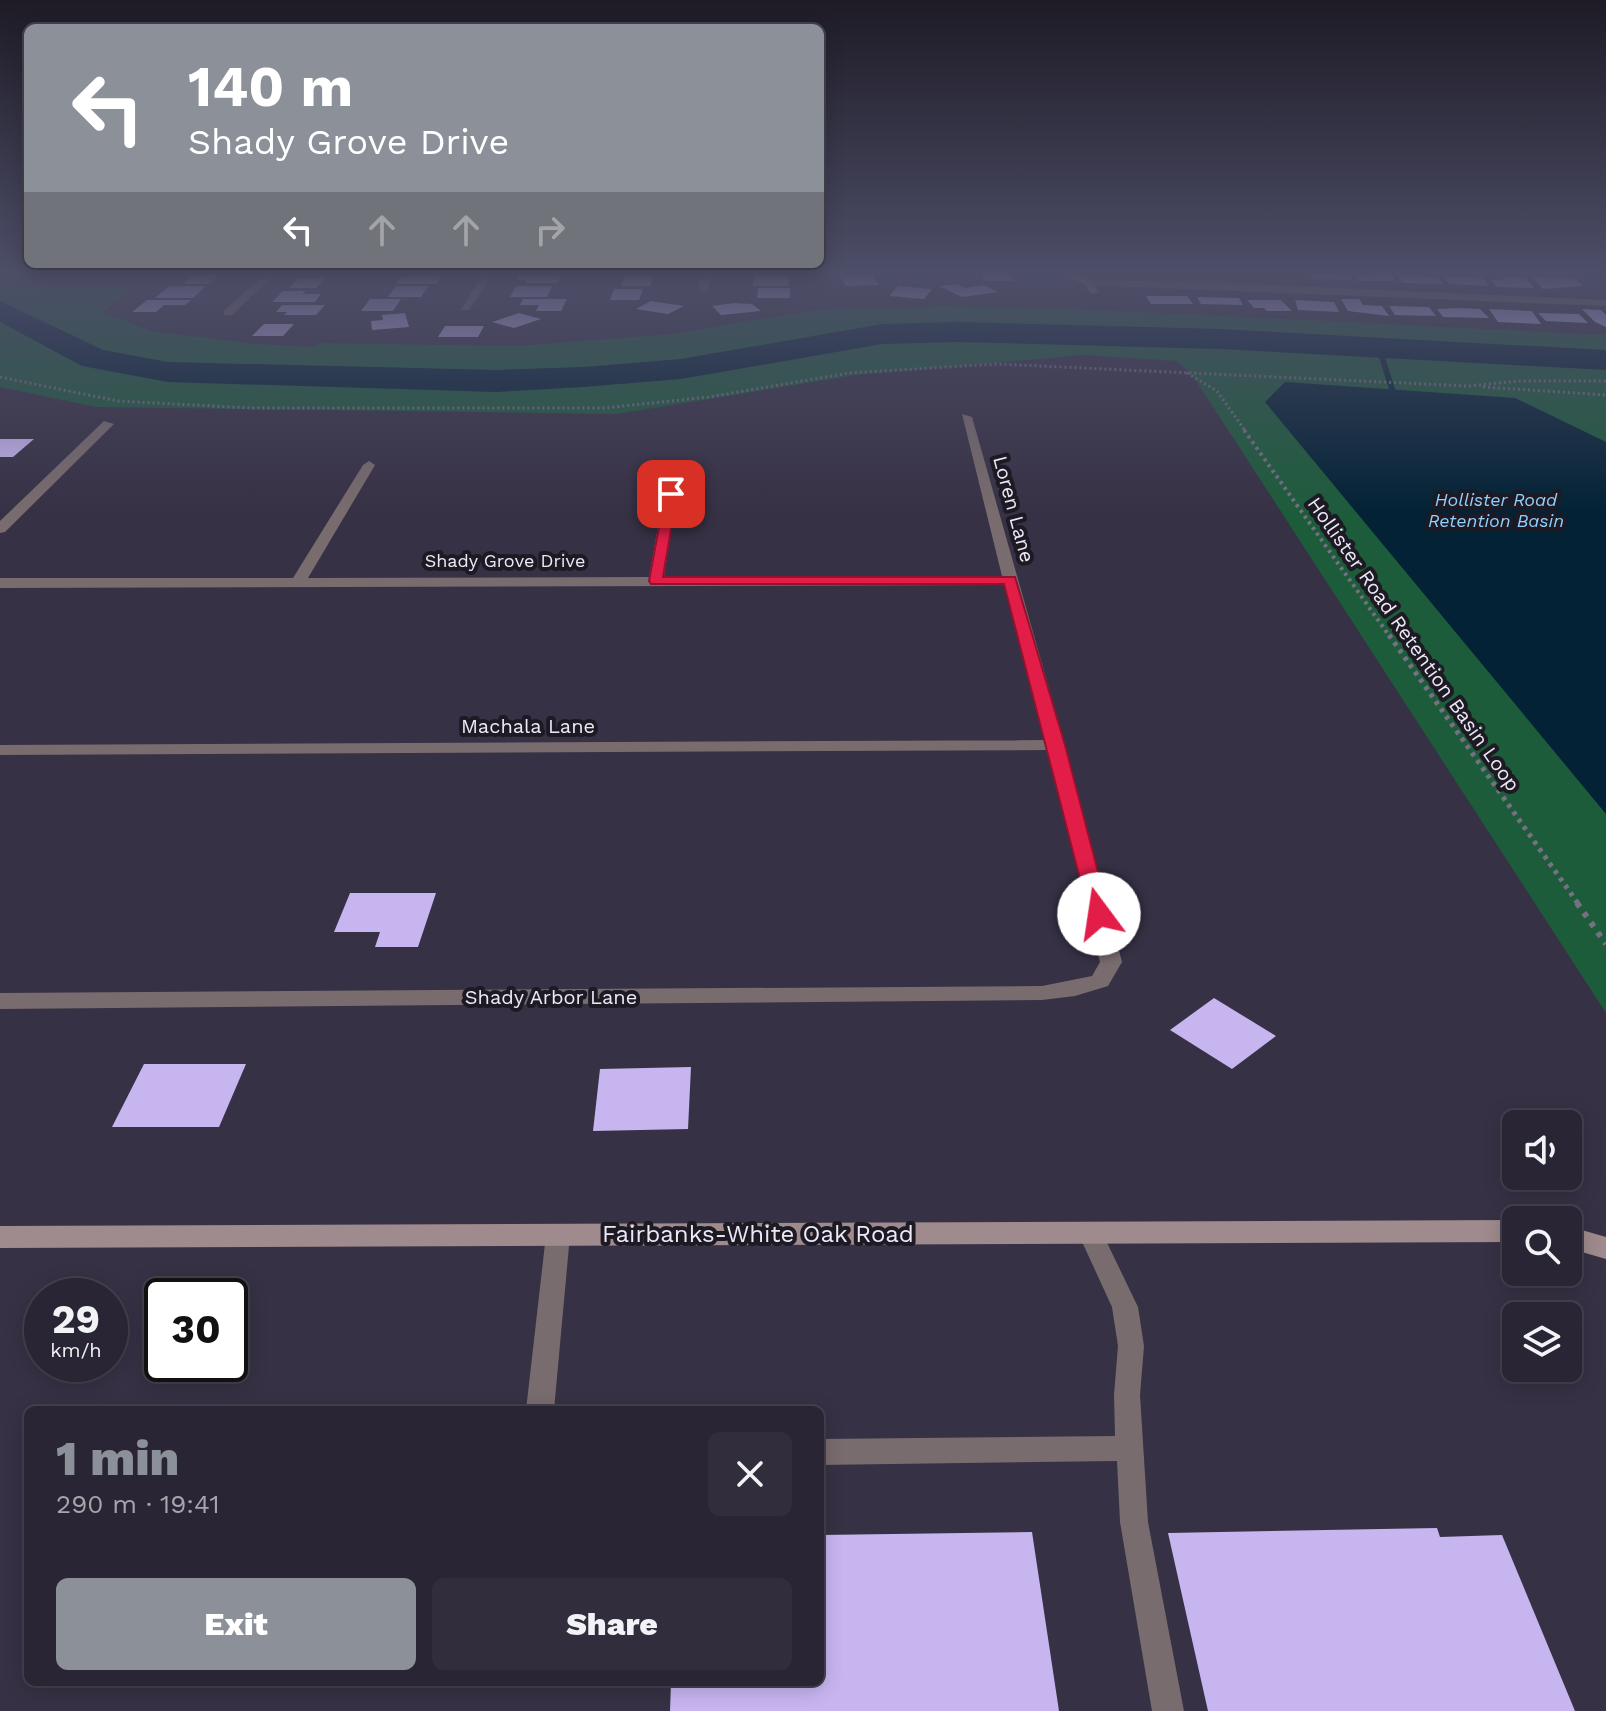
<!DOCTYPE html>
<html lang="en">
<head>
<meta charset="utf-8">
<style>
	:root { --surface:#292534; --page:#312d3c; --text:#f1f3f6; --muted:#a5a5ac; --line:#45424f; --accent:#8c9099 }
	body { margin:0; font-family:"Work Sans",sans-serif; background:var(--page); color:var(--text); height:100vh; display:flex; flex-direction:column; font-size:30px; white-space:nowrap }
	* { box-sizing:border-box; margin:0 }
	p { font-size:26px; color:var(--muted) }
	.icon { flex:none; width:44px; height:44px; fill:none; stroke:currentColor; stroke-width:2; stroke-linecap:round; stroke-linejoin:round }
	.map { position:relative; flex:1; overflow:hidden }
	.side { position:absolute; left:24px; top:1406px; width:800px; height:280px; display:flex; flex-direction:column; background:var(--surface); border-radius:12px; box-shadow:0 4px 20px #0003,0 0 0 2px var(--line) }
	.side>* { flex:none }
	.banner { position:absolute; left:24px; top:24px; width:800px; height:244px; border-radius:12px; box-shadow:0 4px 20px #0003,0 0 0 2px var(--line); background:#8c9099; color:#fff; overflow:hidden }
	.fabs { position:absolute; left:1502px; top:1110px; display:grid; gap:16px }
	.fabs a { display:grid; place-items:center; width:80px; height:80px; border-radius:12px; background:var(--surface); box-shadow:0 4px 20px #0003,0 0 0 2px var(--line); font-size:40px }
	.speed { position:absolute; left:24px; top:1278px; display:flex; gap:16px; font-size:40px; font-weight:700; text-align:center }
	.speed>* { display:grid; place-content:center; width:104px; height:104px; border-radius:50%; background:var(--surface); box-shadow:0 4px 20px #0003,0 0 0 2px var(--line); line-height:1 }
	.speed small { font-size:20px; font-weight:400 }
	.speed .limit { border:4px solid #111; border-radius:12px; background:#fff; color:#111 }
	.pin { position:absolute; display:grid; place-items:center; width:68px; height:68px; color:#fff; margin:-34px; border-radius:16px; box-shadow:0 4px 12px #0006 }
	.me { position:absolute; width:88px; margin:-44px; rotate:346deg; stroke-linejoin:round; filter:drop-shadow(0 0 6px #0008) }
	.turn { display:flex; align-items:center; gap:28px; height:168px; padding:0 32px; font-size:36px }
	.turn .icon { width:104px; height:104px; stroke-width:2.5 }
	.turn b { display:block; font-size:56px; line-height:68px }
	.lanes { display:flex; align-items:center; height:76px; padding:0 32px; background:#0003; justify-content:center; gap:40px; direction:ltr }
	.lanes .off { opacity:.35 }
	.round { display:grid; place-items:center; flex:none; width:84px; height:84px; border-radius:12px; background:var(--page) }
	.overview { display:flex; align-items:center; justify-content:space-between; height:136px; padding:0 32px }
	h1 { font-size:48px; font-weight:800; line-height:60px; color:var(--accent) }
	.button { display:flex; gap:16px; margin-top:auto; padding:16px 32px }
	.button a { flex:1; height:92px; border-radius:12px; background:var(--accent); color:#fff; font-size:32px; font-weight:800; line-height:92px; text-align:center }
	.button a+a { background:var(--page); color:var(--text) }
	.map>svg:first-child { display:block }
	.green { fill:#1d5c3b }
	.water { fill:#032235 }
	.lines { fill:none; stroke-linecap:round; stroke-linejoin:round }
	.stream { fill:#032235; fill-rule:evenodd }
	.river { fill:#032235; fill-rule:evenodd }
	.building { fill:#c7b5f0 }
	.path-far3 { stroke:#767082; stroke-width:3; stroke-dasharray:2 3; stroke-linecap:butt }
	.path-far2 { stroke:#767082; stroke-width:4; stroke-dasharray:3 4; stroke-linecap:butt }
	.path-far1 { stroke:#767082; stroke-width:5; stroke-dasharray:4 5; stroke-linecap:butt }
	.path { stroke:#767082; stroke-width:6; stroke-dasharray:5 7; stroke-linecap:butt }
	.lane { fill:#796c6e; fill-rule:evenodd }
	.street { fill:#796c6e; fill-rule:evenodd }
	.secondary { fill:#9f8b8d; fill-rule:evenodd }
	.route { fill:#e11d48; stroke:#92132f; stroke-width:2 }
	.labels { text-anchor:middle; stroke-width:8; stroke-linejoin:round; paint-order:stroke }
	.far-water-label { font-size:18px; font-style:italic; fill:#90d0fe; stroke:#1d1a24 }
	.far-street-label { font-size:18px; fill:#ece8f6; stroke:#1d1a24 }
	.street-label { font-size:20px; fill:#ece8f6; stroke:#1d1a24 }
	.near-street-label { font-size:24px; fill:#ece8f6; stroke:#1d1a24 }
</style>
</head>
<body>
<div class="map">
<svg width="1606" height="1711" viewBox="0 0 1606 1711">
	<rect width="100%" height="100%" fill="#373145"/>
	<!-- green -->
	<path class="green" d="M 0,279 L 54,287 L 137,285 L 103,312 L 150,331 L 256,344 L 314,347 L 318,343 L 517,346 L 672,334 L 821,309 L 941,306 L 1041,307 L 1606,335 L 1606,1013 L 1195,379 L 1178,361 L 1083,355 L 855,375 L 617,414 L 96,407 L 0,387 Z"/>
	<!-- water -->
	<path class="water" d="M 1285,382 L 1515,398 L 1606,442 L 1606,814 L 1265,402 Z"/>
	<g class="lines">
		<!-- stream -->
		<path class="stream" d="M 1379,346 L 1382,348 L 1395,389 L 1404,400 L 1403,401 L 1399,401 L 1389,389 L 1376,348 Z"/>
		<!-- river -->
		<path class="river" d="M 0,301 L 103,350 L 168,362 L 497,370 L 583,367 L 681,359 L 882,324 L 958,322 L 1220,329 L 1606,350 L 1606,370 L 1220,349 L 958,342 L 882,344 L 681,379 L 583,387 L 497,392 L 168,382 L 82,366 L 0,322 Z"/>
	</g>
	<!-- building -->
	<g class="building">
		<path d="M 195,274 L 220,274 L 209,284 L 183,284 Z"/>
		<path d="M 415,274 L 443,274 L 436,284 L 396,284 L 401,277 L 412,277 Z"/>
		<path d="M 520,274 L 562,274 L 558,283 L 525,283 L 526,280 L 517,280 Z"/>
		<path d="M 754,274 L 789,277 L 789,286 L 753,286 Z"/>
		<path d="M 982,274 L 1010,274 L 1013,281 L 984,281 Z"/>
		<path d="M 1309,274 L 1349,274 L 1353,280 L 1312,279 Z"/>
		<path d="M 1369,274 L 1391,274 L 1396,281 L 1359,281 L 1355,275 L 1371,276 Z"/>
		<path d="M 625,275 L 654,275 L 650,286 L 621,286 Z"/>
		<path d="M 872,275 L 879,285 L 846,286 L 840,276 Z"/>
		<path d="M 1397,275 L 1438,277 L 1443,284 L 1402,283 Z"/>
		<path d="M 1444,276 L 1483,278 L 1489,286 L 1449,284 Z"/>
		<path d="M 1502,277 L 1525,277 L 1534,288 L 1497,287 L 1491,280 L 1505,280 Z"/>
		<path d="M 1532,277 L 1575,278 L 1583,286 L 1543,289 Z"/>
		<path d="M 299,278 L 325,278 L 316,288 L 289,288 Z"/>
		<path d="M 956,284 L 965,288 L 984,285 L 998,292 L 962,297 L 939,286 Z"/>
		<path d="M 169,286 L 206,286 L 193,298 L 155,298 Z"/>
		<path d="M 396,286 L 428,286 L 421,297 L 388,297 Z"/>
		<path d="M 516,286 L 552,286 L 547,297 L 510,297 Z"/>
		<path d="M 898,286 L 932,289 L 924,299 L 889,296 Z"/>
		<path d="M 758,288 L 790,288 L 790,298 L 757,298 Z"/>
		<path d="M 614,289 L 643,289 L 639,300 L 610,300 Z"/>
		<path d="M 283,291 L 306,291 L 302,294 L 321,294 L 315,302 L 272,302 Z"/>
		<path d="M 1146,296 L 1187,296 L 1193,304 L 1151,304 Z"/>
		<path d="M 1197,297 L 1239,298 L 1243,305 L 1201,304 Z"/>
		<path d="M 370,299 L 401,299 L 393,311 L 361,311 Z"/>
		<path d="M 523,299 L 567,299 L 561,311 L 536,311 L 539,305 L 520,305 Z"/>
		<path d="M 1341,299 L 1359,299 L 1363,305 L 1382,306 L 1389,316 L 1348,311 Z"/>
		<path d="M 147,300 L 191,300 L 185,305 L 164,305 L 156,312 L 132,312 Z"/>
		<path d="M 1247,300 L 1281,300 L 1292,311 L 1267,311 L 1264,308 L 1254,308 Z"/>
		<path d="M 1295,300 L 1334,302 L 1339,312 L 1298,310 Z"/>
		<path d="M 651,301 L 684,306 L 668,314 L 636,309 Z"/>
		<path d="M 734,303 L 752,304 L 761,311 L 721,315 L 712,306 Z"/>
		<path d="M 282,305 L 325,305 L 316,315 L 284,315 L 287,312 L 276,312 Z"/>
		<path d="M 1389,306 L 1429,307 L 1436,316 L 1395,315 Z"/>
		<path d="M 1458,308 L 1480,309 L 1489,318 L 1443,317 L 1437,309 Z"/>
		<path d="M 1489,309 L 1532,311 L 1541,324 L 1498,322 Z"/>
		<path d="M 1582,309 L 1601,310 L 1606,315 L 1606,327 L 1595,322 Z"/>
		<path d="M 405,313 L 409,327 L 372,330 L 371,321 L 383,320 L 382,315 Z"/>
		<path d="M 519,313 L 541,319 L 514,328 L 492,322 Z"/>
		<path d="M 1538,313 L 1579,314 L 1588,323 L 1546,321 Z"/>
		<path d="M 264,324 L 294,324 L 283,336 L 252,336 Z"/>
		<path d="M 445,326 L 484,326 L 478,337 L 438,337 Z"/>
		<path d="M 0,439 L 34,439 L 13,457 L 0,457 Z"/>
		<path d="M 350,893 L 436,893 L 418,947 L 375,947 L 380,932 L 334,932 Z"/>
		<path d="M 1214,998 L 1276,1036 L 1232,1069 L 1170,1030 Z"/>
		<path d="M 144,1064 L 246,1064 L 219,1127 L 112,1127 Z"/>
		<path d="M 691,1067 L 688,1129 L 593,1131 L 600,1069 Z"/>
		<path d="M 1437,1528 L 1440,1537 L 1502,1535 L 1575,1711 L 1208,1711 L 1168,1533 Z"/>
		<path d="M 1032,1532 L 1059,1711 L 670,1711 L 671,1682 L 820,1682 L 820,1535 Z"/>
	</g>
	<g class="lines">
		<!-- path-far3 -->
		<g class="path-far3">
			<path d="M 1187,373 L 1217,391 L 1246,432"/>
			<path d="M 0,377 L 118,401 L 250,408 L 604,408 L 709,397 L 849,373 L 998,364 L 1468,386 L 1520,381 L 1606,381"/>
			<path d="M 1483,387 L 1606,395"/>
		</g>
		<!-- path-far2 -->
		<path class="path-far2" d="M 1244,430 L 1390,637"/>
		<!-- path-far1 -->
		<path class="path-far1" d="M 1389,635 L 1579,905"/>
		<!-- path -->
		<path class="path" d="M 1577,903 L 1606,944"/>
		<!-- lane -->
		<g class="lane">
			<path d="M 1090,1223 L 1099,1226 L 1138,1307 L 1144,1346 L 1140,1395 L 1148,1522 L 1184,1711 L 1152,1711 L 1120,1522 L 1117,1461 L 820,1465 L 820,1439 L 1115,1436 L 1114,1395 L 1118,1346 L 1112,1307 L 1078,1233 L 1081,1226 Z"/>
			<path d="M 558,1225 L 567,1228 L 570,1235 L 554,1410 L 526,1410 L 546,1235 L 549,1228 Z"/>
		</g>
		<!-- street -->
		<g class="street">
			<path d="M 265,274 L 275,274 L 232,315 L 224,315 L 224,311 Z"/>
			<path d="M 483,274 L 493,274 L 469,310 L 461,310 Z"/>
			<path d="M 702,274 L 712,274 L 708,289 L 703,292 L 698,289 Z"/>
			<path d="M 1088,280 L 1230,283 L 1606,300 L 1606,306 L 1085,285 Z"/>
			<path d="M 962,414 L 972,417 L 1065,745 L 1122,962 L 1108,986 L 1075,996 L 1042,1000 L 0,1009 L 0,993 L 1042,986 L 1092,976 L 1100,962 L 1048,750 L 0,755 L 0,745 L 1046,740 L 1004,585 L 0,588 L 0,578 L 293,578 L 363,465 L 369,461 L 375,465 L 308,578 L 649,577 L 669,465 L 675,461 L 681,465 L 664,577 L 1002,576 Z"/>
			<path d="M 104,421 L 114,424 L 5,532 L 0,533 L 0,521 Z"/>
		</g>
		<!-- secondary -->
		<g class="secondary">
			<path d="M 1064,274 C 1080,273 1090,279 1099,292 L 1091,294 L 1085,285 Z"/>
			<path d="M 1516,1220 L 1516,1242 L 0,1248 L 0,1226 Z"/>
			<path d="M 1568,1226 L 1606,1237 L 1606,1259 L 1568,1248 Z"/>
		</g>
	</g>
	<!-- sky -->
	<linearGradient id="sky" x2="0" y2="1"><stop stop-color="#1e1b26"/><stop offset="0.53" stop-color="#4d4e68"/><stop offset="1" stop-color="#4d4e68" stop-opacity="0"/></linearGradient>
	<rect width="1606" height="513" fill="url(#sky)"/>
	<!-- route -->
	<path class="route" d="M 671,490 L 677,494 L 663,577 L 1015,577 L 1065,745 L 1109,914 L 1106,918 L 1099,920 L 1089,914 L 1004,584 L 651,584 L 649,581 L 665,494 Z"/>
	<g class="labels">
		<!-- far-water labels -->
		<g class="far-water-label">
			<text x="1496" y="506">Hollister Road<tspan x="1496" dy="21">Retention Basin</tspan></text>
		</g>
		<!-- far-street labels -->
		<g class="far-street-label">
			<text x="505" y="567">Shady Grove Drive</text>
		</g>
		<!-- street labels -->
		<g class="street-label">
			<text transform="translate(1014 509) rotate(75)" y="7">Loren Lane</text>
			<text transform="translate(1414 644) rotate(55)" y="7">Hollister Road Retention Basin Loop</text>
			<text x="528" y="733">Machala Lane</text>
			<text x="551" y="1004">Shady Arbor Lane</text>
		</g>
		<!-- near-street labels -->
		<g class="near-street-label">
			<text x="758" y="1242">Fairbanks-White Oak Road</text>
		</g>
	</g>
</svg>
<div class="fabs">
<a><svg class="icon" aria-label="sound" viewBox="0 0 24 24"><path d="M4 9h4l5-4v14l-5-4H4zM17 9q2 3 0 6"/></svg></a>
<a><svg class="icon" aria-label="search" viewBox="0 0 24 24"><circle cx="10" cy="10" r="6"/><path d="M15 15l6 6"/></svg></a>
<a><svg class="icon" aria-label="layers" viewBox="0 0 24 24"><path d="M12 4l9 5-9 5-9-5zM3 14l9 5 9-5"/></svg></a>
</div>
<div class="speed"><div>29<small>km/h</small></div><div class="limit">30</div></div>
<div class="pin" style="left:671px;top:494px;background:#d93025"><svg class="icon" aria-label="arrive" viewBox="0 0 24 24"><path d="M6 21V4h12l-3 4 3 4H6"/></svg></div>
<svg class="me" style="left:1099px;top:914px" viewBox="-20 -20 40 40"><circle r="19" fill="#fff"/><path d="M0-13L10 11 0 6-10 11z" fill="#e11d48"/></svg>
<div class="banner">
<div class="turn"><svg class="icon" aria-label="left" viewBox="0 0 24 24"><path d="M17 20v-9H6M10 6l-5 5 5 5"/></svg><div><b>140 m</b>Shady Grove Drive</div></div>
<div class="lanes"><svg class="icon" aria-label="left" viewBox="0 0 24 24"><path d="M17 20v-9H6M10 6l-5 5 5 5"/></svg><svg class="icon off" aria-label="ahead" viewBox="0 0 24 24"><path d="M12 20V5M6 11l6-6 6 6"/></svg><svg class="icon off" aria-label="ahead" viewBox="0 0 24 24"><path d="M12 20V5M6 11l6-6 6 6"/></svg><svg class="icon off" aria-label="right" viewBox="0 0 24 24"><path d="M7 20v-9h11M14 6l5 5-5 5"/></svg></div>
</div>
<section class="side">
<div class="overview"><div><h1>1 min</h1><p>290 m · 19:41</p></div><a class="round"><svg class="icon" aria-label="close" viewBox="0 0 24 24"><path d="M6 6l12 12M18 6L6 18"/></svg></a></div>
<div class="button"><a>Exit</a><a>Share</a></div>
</section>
</div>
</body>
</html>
